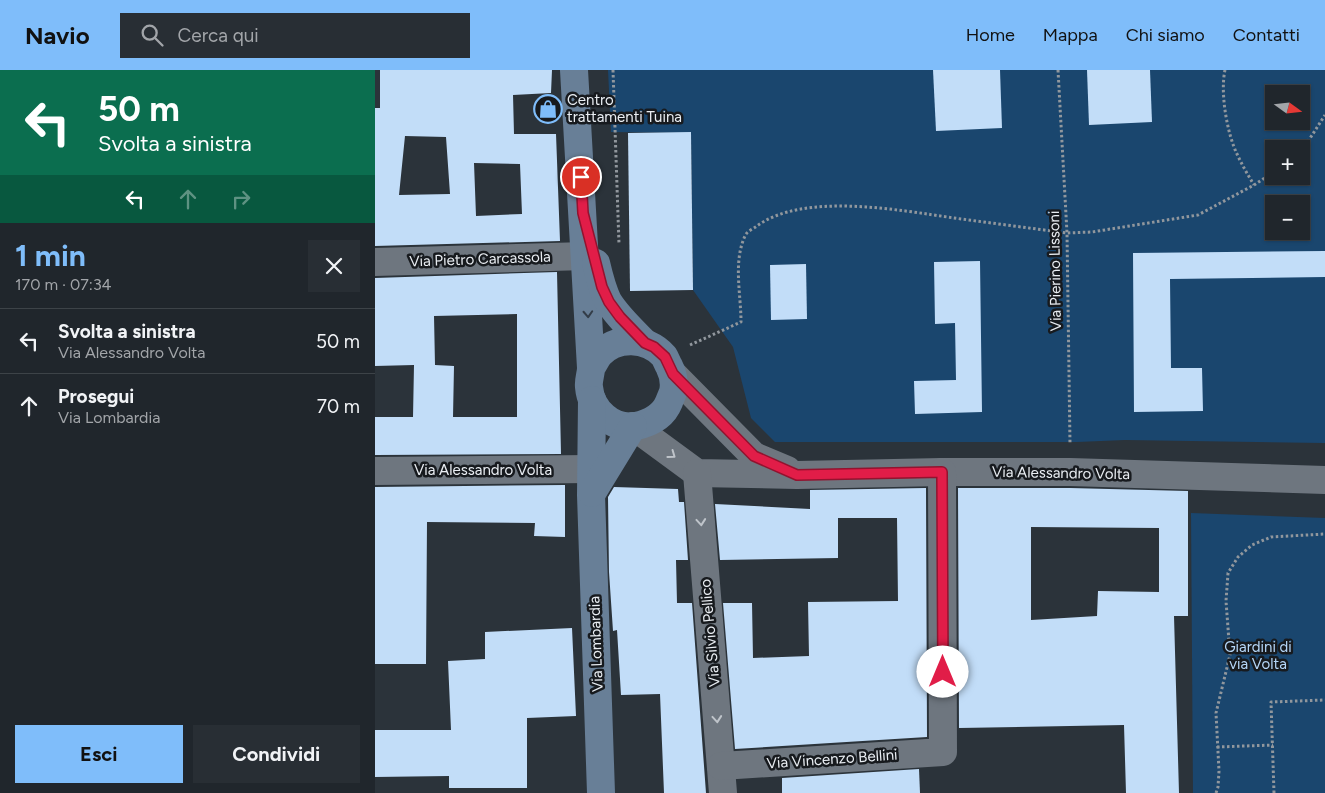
<!DOCTYPE html>
<html lang="it">
<head>
<meta charset="utf-8">
<style>
	:root { --surface:#20262c; --page:#282e34; --text:#f1f3f6; --muted:#a2a5a9; --line:#3d4348; --accent:#7fbdfa }
	body { margin:0; font-family:Figtree,sans-serif; background:var(--page); color:var(--text); height:100vh; display:flex; flex-direction:column; font-size:19px; white-space:nowrap }
	* { box-sizing:border-box; margin:0 }
	p { font-size:16px; color:var(--muted) }
	.icon { flex:none; width:28px; height:28px; fill:none; stroke:currentColor; stroke-width:2; stroke-linecap:round; stroke-linejoin:round }
	.map { position:relative; flex:1; overflow:hidden }
	.drawer { display:flex; flex-direction:column; background:var(--surface); width:375px }
	.drawer>* { flex:none }
	.hud { background:#0b6e4f; color:#fff; overflow:hidden }
	.needle { width:32px; rotate:105deg }
	.tools { position:absolute; left:890px; top:15px; display:grid; gap:10px }
	.tools a { display:grid; place-items:center; width:45px; height:45px; border-radius:0px; background:var(--surface); box-shadow:0 1px 4px #0004,0 0 0 1px var(--line); font-size:25px }
	.pin { position:absolute; display:grid; place-items:center; width:42px; height:42px; color:#fff; margin:-21px; border:2px solid #fff; border-radius:50%; box-shadow:0 1px 5px #0007 }
	.me { position:absolute; width:55px; margin:-28px; rotate:0deg; stroke-linejoin:round; filter:drop-shadow(0 0 4px #0008) }
	.turn { display:flex; align-items:center; gap:18px; height:105px; padding:0 15px; font-size:22px }
	.turn .icon { width:65px; height:65px; stroke-width:2.5 }
	.turn b { display:block; font-size:35px; line-height:42px }
	.lanes { display:flex; align-items:center; height:48px; padding:0 15px; background:#0003; justify-content:center; gap:25px; direction:ltr }
	.lanes .off { opacity:.35 }
	.round { display:grid; place-items:center; flex:none; width:52px; height:52px; border-radius:0px; background:var(--page) }
	.overview { display:flex; align-items:center; justify-content:space-between; height:85px; padding:0 15px }
	h1 { font-size:30px; font-weight:700; line-height:38px; color:var(--accent) }
	.cta { display:flex; gap:10px; margin-top:auto; padding:10px 15px }
	.cta a { flex:1; height:58px; border-radius:0px; background:var(--accent); color:#111; font-size:20px; font-weight:700; line-height:58px; text-align:center }
	.cta a+a { background:var(--page); color:var(--text) }
	ul { padding:0; list-style:none }
	li { display:flex; align-items:center; gap:15px; height:65px; padding:0 15px; border-top:1px solid var(--line) }
	li div { flex:1 }
	li b { display:block; font-size:19px }
	li em { font-style:normal }
	header { display:flex; align-items:center; gap:30px; box-sizing:border-box; height:70px; padding:0 25px; background:var(--accent); color:#111 }
	header strong { font-size:24px }
	nav { display:flex; gap:28px; margin-inline-start:auto; font-size:18px }
	.search { width:350px; height:45px; background:var(--page); display:flex; align-items:center; gap:12px; box-sizing:border-box; padding:0 18px; border-radius:0px; color:var(--muted); font-size:19px }
	main { display:flex; flex:1; min-height:0 }
	.map>svg:first-child { display:block }
	.green { fill:#1a466e; fill-rule:evenodd }
	.building { fill:#c2ddf8; fill-rule:evenodd }
	.lines { fill:none; stroke-linecap:round; stroke-linejoin:round }
	.path { stroke:#91979d; stroke-width:3; stroke-dasharray:2.5 2.5; stroke-linecap:butt }
	.street { stroke:#6e767f; stroke-width:28 }
	.secondary { stroke:#687f97; stroke-width:28 }
	.oneway { stroke:#333d48 }
	.oneway2 { stroke:#bfc4ca }
	.route-casing { stroke:#92132f; stroke-width:12 }
	.route { stroke:#e11d48; stroke-width:9 }
	.labels { text-anchor:middle; stroke-width:5; stroke-linejoin:round; paint-order:stroke }
	.poi-label { font-size:15px; fill:#eaeef3; stroke:#171a1e; text-anchor:start }
	.street-label { font-size:15px; fill:#eaeef3; stroke:#171a1e }
	.park-label { font-size:15px; fill:#b5d7f9; stroke:#171a1e }
</style>
</head>
<body>
<header>
<strong>Navio</strong>
<div class="search"><svg class="icon" aria-label="search" viewBox="0 0 24 24"><circle cx="10" cy="10" r="6"/><path d="M15 15l6 6"/></svg>Cerca qui</div>
<nav><a>Home</a><a>Mappa</a><a>Chi siamo</a><a>Contatti</a></nav>
</header>
<main>
<section class="drawer">
<div class="hud">
<div class="turn"><svg class="icon" aria-label="left" viewBox="0 0 24 24"><path d="M17 20v-9H6M10 6l-5 5 5 5"/></svg><div><b>50 m</b>Svolta a sinistra</div></div>
<div class="lanes"><svg class="icon" aria-label="left" viewBox="0 0 24 24"><path d="M17 20v-9H6M10 6l-5 5 5 5"/></svg><svg class="icon off" aria-label="ahead" viewBox="0 0 24 24"><path d="M12 20V5M6 11l6-6 6 6"/></svg><svg class="icon off" aria-label="right" viewBox="0 0 24 24"><path d="M7 20v-9h11M14 6l5 5-5 5"/></svg></div>
</div>
<div class="overview"><div><h1>1 min</h1><p>170 m · 07:34</p></div><a class="round"><svg class="icon" aria-label="close" viewBox="0 0 24 24"><path d="M6 6l12 12M18 6L6 18"/></svg></a></div>
<ul>
<li><svg class="icon" aria-label="left" viewBox="0 0 24 24"><path d="M17 20v-9H6M10 6l-5 5 5 5"/></svg><div><b>Svolta a sinistra</b><p>Via Alessandro Volta</p></div><em>50 m</em></li>
<li><svg class="icon" aria-label="ahead" viewBox="0 0 24 24"><path d="M12 20V5M6 11l6-6 6 6"/></svg><div><b>Prosegui</b><p>Via Lombardia</p></div><em>70 m</em></li>
</ul>
<div class="cta"><a>Esci</a><a>Condividi</a></div>
</section>
<div class="map">
<svg width="950" height="723" viewBox="0 0 950 723">
	<rect width="100%" height="100%" fill="#2b333a"/>
	<!-- green -->
	<g class="green">
		<path d="M 233,0 L 950,0 L 950,373 L 750,370 L 702,372 L 400,372 L 376,348 L 358,277 L 318,220 L 316,63 L 236,62 ZM 899,24 L 926,24 L 926,51 L 899,51 ZM 899,79 L 926,79 L 926,106 L 899,106 ZM 899,134 L 926,134 L 926,161 L 899,161 Z"/>
		<path d="M 816,443 L 950,448 L 950,723 L 818,723 Z"/>
	</g>
	<!-- building -->
	<g class="building">
		<path d="M 5,0 L 177,0 L 176,23 L 138,25 L 139,64 L 181,64 L 185,171 L 0,176 L 0,38 L 5,38 ZM 30,66 L 71,67 L 75,124 L 24,125 ZM 99,93 L 145,94 L 147,144 L 101,146 Z"/>
		<path d="M 558,0 L 625,0 L 627,58 L 561,61 Z"/>
		<path d="M 712,0 L 775,0 L 777,52 L 714,55 Z"/>
		<path d="M 316,62 L 318,220 L 255,221 L 253,63 Z"/>
		<path d="M 950,181 L 950,207 L 795,209 L 796,298 L 827,298 L 828,341 L 759,342 L 758,183 Z"/>
		<path d="M 605,191 L 607,342 L 540,344 L 539,311 L 581,310 L 580,253 L 560,254 L 559,192 Z"/>
		<path d="M 431,194 L 432,249 L 396,250 L 395,195 Z"/>
		<path d="M 182,202 L 186,384 L 0,385 L 0,347 L 38,347 L 39,295 L 0,296 L 0,208 ZM 142,244 L 142,347 L 78,347 L 79,296 L 60,295 L 59,246 Z"/>
		<path d="M 190,415 L 190,467 L 159,466 L 160,453 L 52,452 L 51,594 L 0,594 L 0,417 Z"/>
		<path d="M 239,417 L 303,419 L 304,432 L 309,432 L 313,490 L 301,490 L 302,533 L 317,533 L 331,723 L 289,723 L 285,624 L 246,625 L 242,560 L 238,561 L 234,502 L 233,427 Z"/>
		<path d="M 551,418 L 552,667 L 360,679 L 348,533 L 377,533 L 378,588 L 434,586 L 433,532 L 523,531 L 522,448 L 463,448 L 463,488 L 345,490 L 340,434 L 435,439 L 435,420 Z"/>
		<path d="M 583,418 L 695,418 L 813,421 L 813,546 L 799,546 L 804,723 L 751,723 L 749,655 L 584,658 ZM 656,457 L 784,458 L 784,522 L 723,521 L 722,546 L 656,550 Z"/>
		<path d="M 197,558 L 201,646 L 152,648 L 152,718 L 74,718 L 74,706 L 0,707 L 0,660 L 76,660 L 73,591 L 110,589 L 110,562 Z"/>
		<path d="M 544,699 L 545,723 L 407,723 L 407,708 Z"/>
	</g>
	<g class="lines">
		<!-- path -->
		<g class="path">
			<path d="M 238,0 L 244,174"/>
			<path d="M 683,0 L 692,163 L 695,374"/>
			<path d="M 850,0 C 845,23 852,63 862,84 C 867,95 873,105 879,115"/>
			<path d="M 926,79 L 932,73 L 950,45"/>
			<path d="M 315,275 L 366,252 C 366,224 358,192 370,166 C 372,161 378,159 382,156 C 428,122 524,140 579,148 C 616,153 654,158 692,163 L 717,162 L 823,145 L 879,115 L 899,102"/>
			<path d="M 842,677 L 898,675"/>
			<path d="M 841,723 L 843,717 L 844,701 L 841,643 L 855,585 L 851,531 L 853,503 L 863,487 L 877,475 L 896,467 L 950,464"/>
			<path d="M 899,723 L 896,632 L 950,630"/>
		</g>
		<!-- street -->
		<g class="street">
			<path d="M 0,192 L 210,186"/>
			<path d="M 298,304 L 379,386 L 412,400"/>
			<path d="M 258,356 L 322,403 L 422,405 L 567,402 L 695,402 L 950,410"/>
			<path d="M 0,401 L 216,399"/>
			<path d="M 322,403 L 348,723"/>
			<path d="M 346,696 L 568,682 L 567,402"/>
		</g>
		<!-- secondary -->
		<g class="secondary">
			<path d="M 199,0 L 216,298 C 216,304 213,311 214,317 C 216,340 237,360 261,356 C 275,353 288,347 294,332 C 295,329 297,325 298,322 C 300,313 298,304 294,296 C 292,293 291,289 289,286 C 272,267 241,266 224,285 C 221,289 219,294 216,298"/>
			<path d="M 221,193 C 224,206 227,219 233,231 C 242,246 257,260 270,273"/>
			<path d="M 217,330 L 216,425 L 226,723"/>
			<path d="M 217,423 L 258,356"/>
		</g>
	</g>
	<!-- one-way arrows -->
	<defs><path id="oneway-chevron" d="M-2-3.5L2.5 0L-2 3.5" fill="none" stroke-width="1.6" stroke-linecap="round" stroke-linejoin="round" transform="scale(1.25)"/></defs>
	<use class="oneway" href="#oneway-chevron" transform="translate(213 244) rotate(87)"/>
	<g class="oneway2">
		<use href="#oneway-chevron" transform="translate(297 385) rotate(36)"/>
		<use href="#oneway-chevron" transform="translate(326 452) rotate(85)"/>
		<use href="#oneway-chevron" transform="translate(342 649) rotate(85)"/>
	</g>
	<g class="lines">
		<defs>
			<path id="route" d="M 206,107 L 208,143 L 227,217 L 234,232 L 245,247 L 270,273 L 279,277 L 290,287 L 298,304 L 379,386 L 422,405 L 567,402 L 568,602"/>
		</defs>
		<!-- route casing -->
		<use href="#route" class="route-casing"/>
		<!-- route -->
		<use href="#route" class="route"/>
	</g>
	<!-- icons -->
	<defs>
		<symbol id="shop-ring" viewBox="-11 -11 22 22"><circle r="9.5" fill="#171a1e" stroke="#7fbdfa" stroke-width="1.5"/><path d="M-5-2.5h2.3a2.7 3.5 0 0 1 5.4 0H5L5.5 6h-11ZM-1.5-2.5h3a1.5 2.3 0 0 0-3 0Z" fill="#7fbdfa"/></symbol>
	</defs>
	<g fill-rule="evenodd">
		<use href="#shop-ring" x="157" y="23" width="32" height="32"/>
	</g>
	<g class="labels">
		<!-- poi labels -->
		<g class="poi-label">
			<text x="192" y="35">Centro<tspan x="192" dy="17">trattamenti Tuina</tspan></text>
		</g>
		<!-- street labels -->
		<g class="street-label">
			<text transform="translate(105 189) rotate(-2)" y="5">Via Pietro Carcassola</text>
			<text transform="translate(680 201) rotate(-91)" y="5">Via Pierino Lissoni</text>
			<text x="108" y="405">Via Alessandro Volta</text>
			<text transform="translate(686 403) rotate(1)" y="5">Via Alessandro Volta</text>
			<text transform="translate(335 563) rotate(-95)" y="5">Via Silvio Pellico</text>
			<text transform="translate(221 574) rotate(-92)" y="5">Via Lombardia</text>
			<text transform="translate(457 689) rotate(-4)" y="5">Via Vincenzo Bellini</text>
		</g>
		<!-- park labels -->
		<g class="park-label">
			<text x="883" y="582">Giardini di<tspan x="883" dy="17">via Volta</tspan></text>
		</g>
	</g>
</svg>
<div class="tools">
<a><svg class="needle" viewBox="-14 -14 28 28"><path d="M0-13l5 13h-10z" fill="#e53935"/><path d="M0 13l5-13h-10z" fill="#a2a5a9"/></svg></a>
<a>+</a>
<a>−</a>
</div>
<div class="pin" style="left:206px;top:107px;background:#d93025"><svg class="icon" aria-label="arrive" viewBox="0 0 24 24"><path d="M6 21V4h12l-3 4 3 4H6"/></svg></div>
<svg class="me" style="left:568px;top:602px" viewBox="-20 -20 40 40"><circle r="19" fill="#fff"/><path d="M0-13L10 11 0 6-10 11z" fill="#e11d48"/></svg>
</div>
</main>
</body>
</html>
